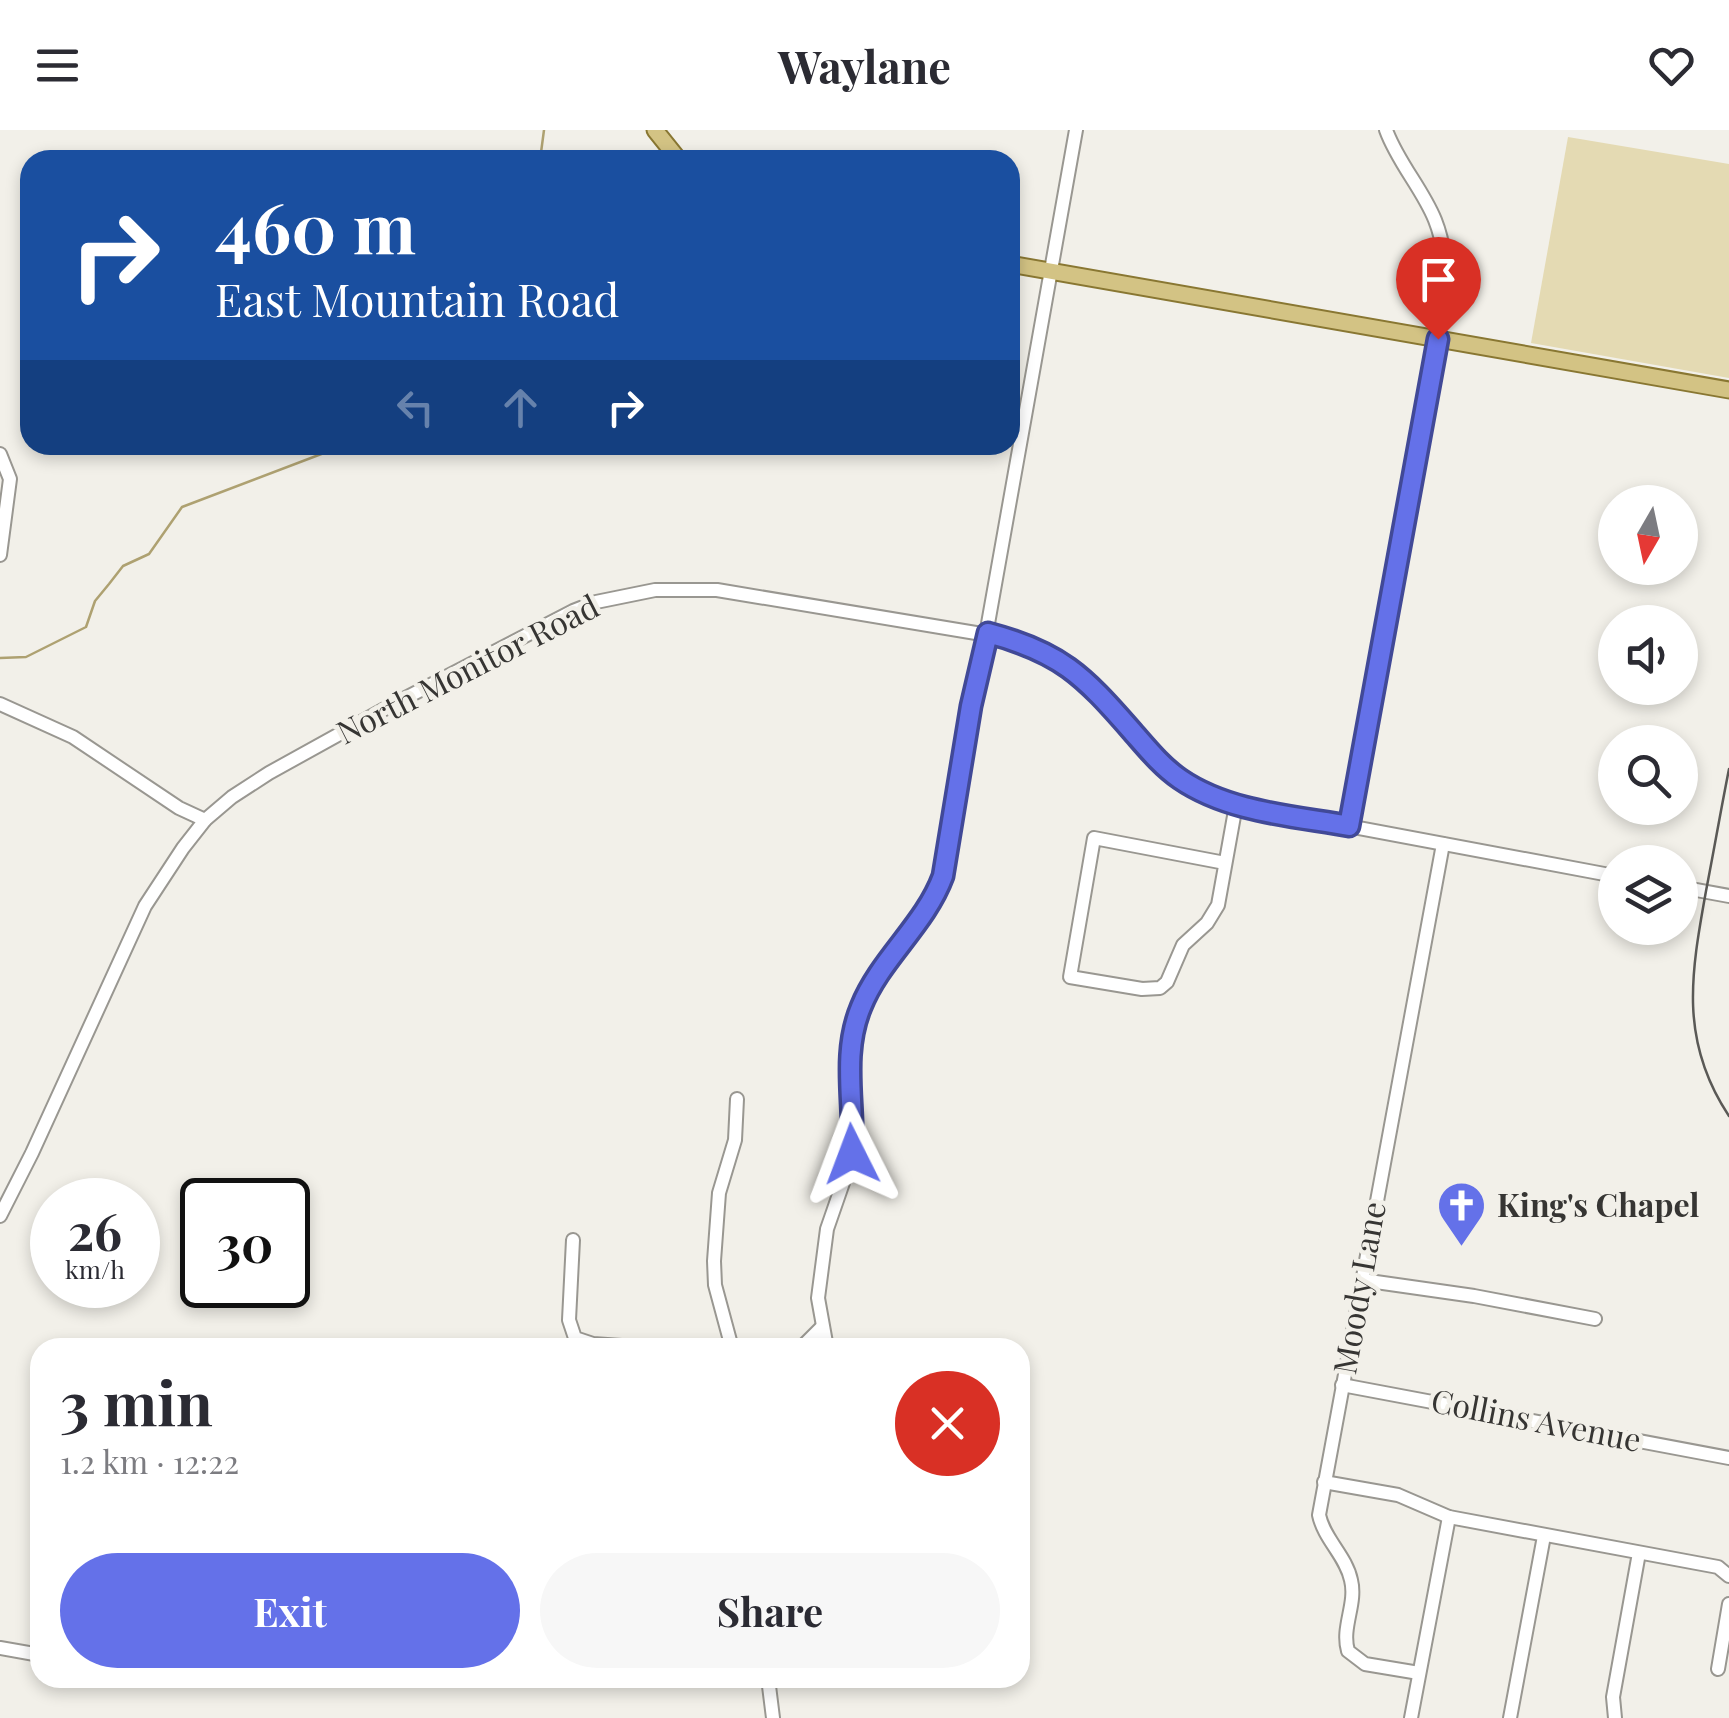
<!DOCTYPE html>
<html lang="en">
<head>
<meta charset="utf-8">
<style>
	:root { --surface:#fff; --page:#f7f7f7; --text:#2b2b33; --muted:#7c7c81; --accent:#6471e9 }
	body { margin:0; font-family:"Playfair Display",serif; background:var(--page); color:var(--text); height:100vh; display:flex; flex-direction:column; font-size:38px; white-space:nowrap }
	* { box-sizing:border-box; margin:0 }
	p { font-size:32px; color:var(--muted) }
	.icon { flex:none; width:55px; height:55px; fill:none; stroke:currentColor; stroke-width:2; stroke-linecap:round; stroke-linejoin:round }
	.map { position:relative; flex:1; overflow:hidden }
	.details { position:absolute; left:30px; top:1208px; width:1000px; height:350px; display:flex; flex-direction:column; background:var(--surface); border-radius:30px; box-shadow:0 5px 15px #0003 }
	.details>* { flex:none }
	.guide { position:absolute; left:20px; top:20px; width:1000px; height:305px; border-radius:30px; box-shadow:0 5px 15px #0003; background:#1a4fa0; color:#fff; overflow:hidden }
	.needle { width:65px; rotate:189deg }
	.controls { position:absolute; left:1598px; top:355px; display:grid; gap:20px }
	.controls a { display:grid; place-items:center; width:100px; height:100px; border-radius:50%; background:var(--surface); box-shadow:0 5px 15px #0003; font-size:50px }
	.speed { position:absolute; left:30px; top:1048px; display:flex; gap:20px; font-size:50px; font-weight:700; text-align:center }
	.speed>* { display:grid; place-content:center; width:130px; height:130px; border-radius:50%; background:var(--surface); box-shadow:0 5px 15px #0003; line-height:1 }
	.speed small { font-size:25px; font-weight:400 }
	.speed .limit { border:5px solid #111; border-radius:15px; background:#fff; color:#111 }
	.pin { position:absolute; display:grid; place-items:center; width:85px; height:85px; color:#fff; margin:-102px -42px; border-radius:50% 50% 50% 0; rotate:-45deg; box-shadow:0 0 10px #0007 }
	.pin .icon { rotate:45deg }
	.me { position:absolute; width:110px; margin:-55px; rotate:357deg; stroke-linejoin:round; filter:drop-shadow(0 0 8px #0008) }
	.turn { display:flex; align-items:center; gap:35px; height:210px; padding:0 30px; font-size:45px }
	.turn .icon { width:130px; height:130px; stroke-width:2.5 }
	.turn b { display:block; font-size:70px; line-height:85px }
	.lanes { display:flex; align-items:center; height:95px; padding:0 30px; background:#0003; justify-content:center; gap:50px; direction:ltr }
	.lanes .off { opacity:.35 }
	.round { display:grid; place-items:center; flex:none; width:105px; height:105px; border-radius:52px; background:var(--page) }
	.head { display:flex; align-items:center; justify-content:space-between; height:170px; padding:0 30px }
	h1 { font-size:60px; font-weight:700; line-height:75px }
	.primary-button { display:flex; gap:20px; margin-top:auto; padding:20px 30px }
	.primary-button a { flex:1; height:115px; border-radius:60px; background:var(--accent); color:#fff; font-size:40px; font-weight:700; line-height:115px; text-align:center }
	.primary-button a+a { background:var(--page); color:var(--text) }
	header { display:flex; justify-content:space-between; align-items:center; height:130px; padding:0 30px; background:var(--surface); font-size:45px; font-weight:700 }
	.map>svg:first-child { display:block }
	.green { fill:#e4dab3 }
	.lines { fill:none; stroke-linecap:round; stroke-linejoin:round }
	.stream { stroke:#aea171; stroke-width:2.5 }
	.minor-casing { stroke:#999791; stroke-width:16 }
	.major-casing { stroke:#897732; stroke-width:19 }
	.minor { stroke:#fff; stroke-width:12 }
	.major { stroke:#d3c384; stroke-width:15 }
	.rail { stroke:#5a5956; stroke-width:2.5 }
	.route-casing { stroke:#414997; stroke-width:25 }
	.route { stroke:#6471e9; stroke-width:18 }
	.labels { text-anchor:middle; stroke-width:9; stroke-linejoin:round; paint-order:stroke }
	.street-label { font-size:32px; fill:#363533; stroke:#f2f0e9 }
	.poi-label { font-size:32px; font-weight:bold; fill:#363533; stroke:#f2f0e9; text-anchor:start }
</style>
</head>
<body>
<header><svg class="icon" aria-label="menu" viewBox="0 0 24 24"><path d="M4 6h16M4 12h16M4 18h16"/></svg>Waylane<svg class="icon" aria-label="heart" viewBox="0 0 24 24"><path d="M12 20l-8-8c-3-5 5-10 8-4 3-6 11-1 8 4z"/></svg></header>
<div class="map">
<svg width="1729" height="1588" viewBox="0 0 1729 1588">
	<rect width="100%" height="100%" fill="#f2f0e9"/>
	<!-- green -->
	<path class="green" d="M 1568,7 L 1729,34 L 1729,248 L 1531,213 Z"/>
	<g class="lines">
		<!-- stream -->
		<g class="stream">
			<path d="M 540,30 L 544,0"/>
			<path d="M 0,528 L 26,527 L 86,497 L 95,471 L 109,454 L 123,436 L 149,424 L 182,377 L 345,315"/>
		</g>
		<defs>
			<g id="minor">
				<path d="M 0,324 L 10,349 L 0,425"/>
				<path d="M 0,574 L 73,607 L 179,678 L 205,690"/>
				<path d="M 1349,696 L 1445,167 C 1446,140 1445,115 1435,90 C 1422,58 1398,33 1386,0"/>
				<path d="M 1225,733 L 1094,708 L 1070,847 L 1142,859 L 1160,858 L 1167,852 L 1183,815 L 1207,793 L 1218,775 L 1236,675"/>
				<path d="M 1680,757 L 1729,766"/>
				<path d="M 0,1086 L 32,1023 L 145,776 L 183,718 L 205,690 L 232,667 L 269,643 L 390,576 L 573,481 L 596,472 L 655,460 L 717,460 L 1006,508 C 1031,516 1055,525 1076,541 C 1115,572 1139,620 1180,649 C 1197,661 1217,668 1236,675 L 1615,746"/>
				<path d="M 573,1110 L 569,1190 L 575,1208 L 593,1214 L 650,1218"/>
				<path d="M 1362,1150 L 1474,1166 L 1595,1189"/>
				<path d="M 732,1218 L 715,1155 L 714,1131 L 719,1063 L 735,1010 L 737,969"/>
				<path d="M 801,1218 L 822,1197"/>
				<path d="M 827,1218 L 818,1168 L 827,1099 L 853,1024 L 849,959 L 856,893 L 876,850 L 936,765 L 943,746 L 1076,0"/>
				<path d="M 1342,1255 L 1729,1328"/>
				<path d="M 1324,1352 L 1398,1365 L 1449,1387 L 1718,1437 L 1729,1446"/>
				<path d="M 0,1518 L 40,1525"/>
				<path d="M 1718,1539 L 1729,1474"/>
				<path d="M 1419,1543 L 1365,1534 L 1348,1521 C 1341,1497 1357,1474 1351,1450 C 1346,1426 1324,1409 1319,1385 L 1443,714"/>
				<path d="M 768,1548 L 773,1588"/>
				<path d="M 1411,1588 L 1449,1387"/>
				<path d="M 1510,1588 L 1544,1406"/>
				<path d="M 1615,1588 L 1613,1567 L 1639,1423"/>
			</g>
			<g id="major">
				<path d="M 655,0 L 679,30"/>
				<path d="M 1010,134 L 1729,260"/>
			</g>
		</defs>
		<!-- minor casing -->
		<use href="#minor" class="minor-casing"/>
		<!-- major casing -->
		<use href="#major" class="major-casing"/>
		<!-- minor -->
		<use href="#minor" class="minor"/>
		<!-- major -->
		<use href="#major" class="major"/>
		<!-- rail -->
		<path class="rail" d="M 1729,639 C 1721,679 1714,720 1706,761 C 1691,844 1679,911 1729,986"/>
	</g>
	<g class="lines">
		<defs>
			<path id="route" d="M 852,1024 C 855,975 841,925 861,877 C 880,829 925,795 943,746 L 971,576 L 988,503 C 1060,522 1083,545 1131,600 C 1146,617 1161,636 1180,649 C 1228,682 1293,686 1349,696 L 1438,209"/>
		</defs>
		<!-- route casing -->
		<use href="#route" class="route-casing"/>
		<!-- route -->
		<use href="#route" class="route"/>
	</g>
	<!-- icons -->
	<defs>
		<symbol id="church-pin" viewBox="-11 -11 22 30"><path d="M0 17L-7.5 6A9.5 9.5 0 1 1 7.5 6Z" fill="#6471e9" stroke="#f2f0e9"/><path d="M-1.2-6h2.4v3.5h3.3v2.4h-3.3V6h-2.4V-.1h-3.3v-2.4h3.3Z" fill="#fff"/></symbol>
	</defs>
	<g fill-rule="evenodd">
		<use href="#church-pin" x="1434" y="1048" width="55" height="75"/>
	</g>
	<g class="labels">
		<!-- street labels -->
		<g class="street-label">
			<text transform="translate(468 540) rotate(-27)" y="11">North Monitor Road</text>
			<text transform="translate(1360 1158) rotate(-80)" y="11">Moody Lane</text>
			<text transform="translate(1536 1291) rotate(11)" y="11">Collins Avenue</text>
		</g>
		<!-- poi labels -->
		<g class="poi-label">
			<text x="1497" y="1087">King's Chapel</text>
		</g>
	</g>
</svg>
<div class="controls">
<a><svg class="needle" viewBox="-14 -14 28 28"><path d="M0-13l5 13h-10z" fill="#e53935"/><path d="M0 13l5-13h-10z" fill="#7c7c81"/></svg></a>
<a><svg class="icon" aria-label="sound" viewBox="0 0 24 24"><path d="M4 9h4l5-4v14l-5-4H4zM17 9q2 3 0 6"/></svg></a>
<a><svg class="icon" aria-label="search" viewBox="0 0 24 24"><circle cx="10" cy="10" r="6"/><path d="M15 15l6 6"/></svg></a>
<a><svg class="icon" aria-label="layers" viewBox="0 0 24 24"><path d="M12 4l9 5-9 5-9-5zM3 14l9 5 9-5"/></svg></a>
</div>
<div class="speed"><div>26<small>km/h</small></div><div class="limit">30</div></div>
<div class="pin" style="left:1438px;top:209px;background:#d93025"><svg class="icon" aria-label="arrive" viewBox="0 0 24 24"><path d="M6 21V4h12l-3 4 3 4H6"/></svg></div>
<svg class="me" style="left:852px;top:1024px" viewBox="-20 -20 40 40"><path d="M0-17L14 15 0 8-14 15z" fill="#6471e9" stroke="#fff" stroke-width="4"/></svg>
<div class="guide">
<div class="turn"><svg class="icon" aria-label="right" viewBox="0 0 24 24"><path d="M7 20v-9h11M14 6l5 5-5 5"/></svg><div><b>460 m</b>East Mountain Road</div></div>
<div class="lanes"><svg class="icon off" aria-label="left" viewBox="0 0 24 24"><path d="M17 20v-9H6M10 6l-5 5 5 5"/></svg><svg class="icon off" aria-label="ahead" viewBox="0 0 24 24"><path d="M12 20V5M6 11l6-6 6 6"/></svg><svg class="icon" aria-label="right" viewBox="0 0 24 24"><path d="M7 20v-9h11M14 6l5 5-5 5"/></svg></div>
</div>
<section class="details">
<div class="head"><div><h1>3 min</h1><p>1.2 km · 12:22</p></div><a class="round" style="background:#d93025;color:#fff"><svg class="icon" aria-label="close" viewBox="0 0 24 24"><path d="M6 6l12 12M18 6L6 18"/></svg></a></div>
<div class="primary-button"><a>Exit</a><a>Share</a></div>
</section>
</div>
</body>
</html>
